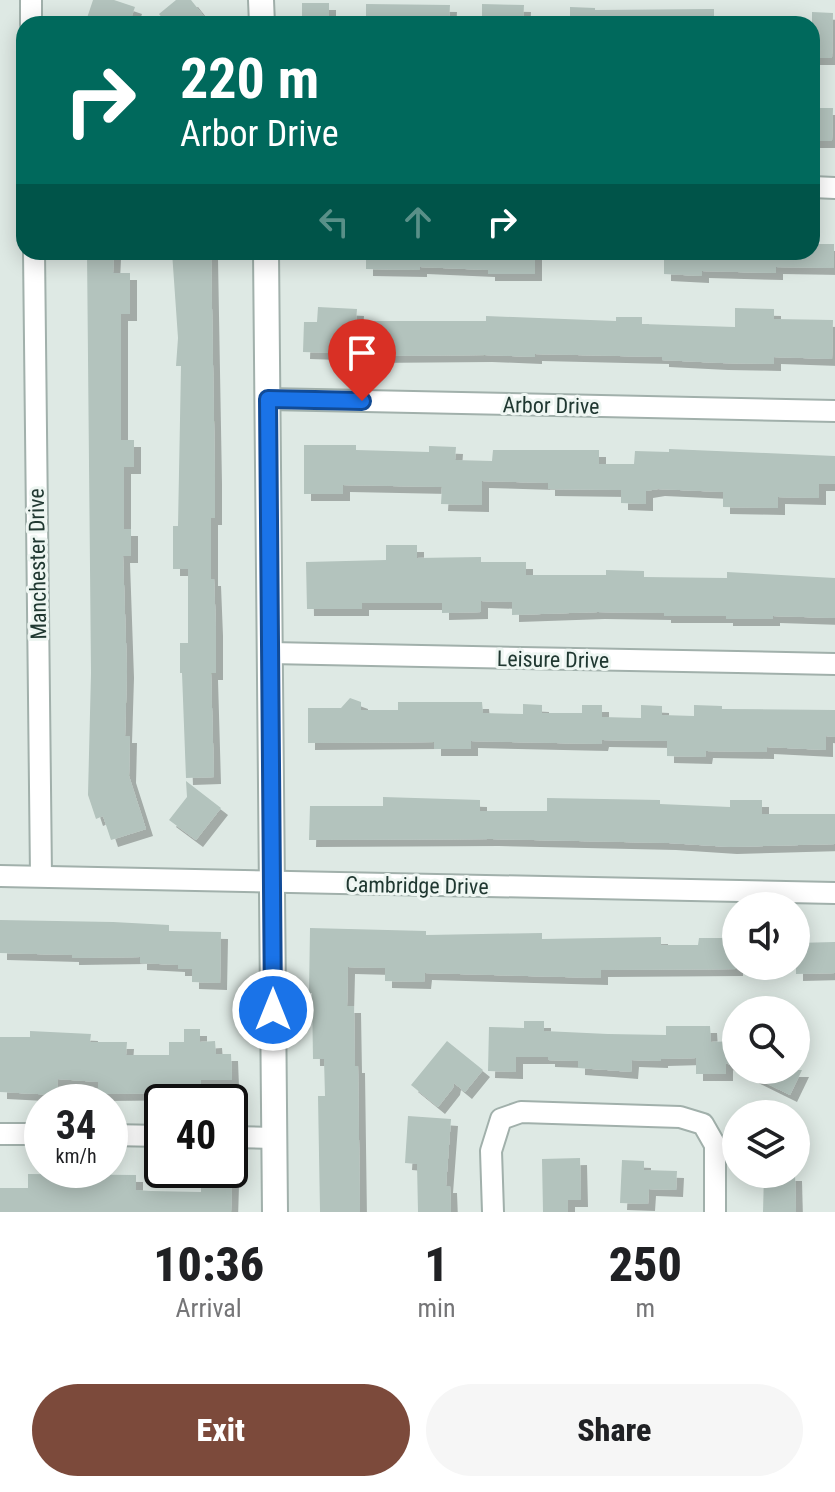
<!DOCTYPE html>
<html lang="en">
<head>
<meta charset="utf-8">
<style>
	:root { --surface:#fff; --page:#f6f6f6; --text:#202124; --muted:#757577; --accent:#7c4a3b }
	body { margin:0; font-family:"Roboto Condensed",sans-serif; background:var(--page); color:var(--text); height:100vh; display:flex; flex-direction:column; font-size:30px; white-space:nowrap }
	* { box-sizing:border-box; margin:0 }
	p { font-size:26px; color:var(--muted) }
	.icon { flex:none; width:44px; height:44px; fill:none; stroke:currentColor; stroke-width:2; stroke-linecap:round; stroke-linejoin:round }
	.map { position:relative; height:1212px; overflow:hidden }
	.drawer { display:flex; flex-direction:column; background:var(--surface); flex:1 }
	.drawer>* { flex:none }
	.top-card { position:absolute; left:16px; top:16px; width:804px; height:244px; border-radius:24px; box-shadow:0 4px 20px #0003; background:#00695c; color:#fff; overflow:hidden }
	.buttons { position:absolute; left:722px; top:892px; display:grid; gap:16px }
	.buttons a { display:grid; place-items:center; width:88px; height:88px; border-radius:50%; background:var(--surface); box-shadow:0 4px 20px #0003; font-size:40px }
	.speed { position:absolute; left:24px; top:1084px; display:flex; gap:16px; font-size:40px; font-weight:700; text-align:center }
	.speed>* { display:grid; place-content:center; width:104px; height:104px; border-radius:50%; background:var(--surface); box-shadow:0 4px 20px #0003; line-height:1 }
	.speed small { font-size:20px; font-weight:400 }
	.speed .limit { border:4px solid #111; border-radius:12px; background:#fff; color:#111 }
	.pin { position:absolute; display:grid; place-items:center; width:68px; height:68px; color:#fff; margin:-82px -34px; border-radius:50% 50% 50% 0; rotate:-45deg; box-shadow:0 0 8px #0007 }
	.pin .icon { rotate:45deg }
	.me { position:absolute; width:88px; margin:-44px; rotate:0deg; stroke-linejoin:round; filter:drop-shadow(0 0 6px #0008) }
	.turn { display:flex; align-items:center; gap:28px; height:168px; padding:0 32px; font-size:36px }
	.turn .icon { width:104px; height:104px; stroke-width:2.5 }
	.turn b { display:block; font-size:56px; line-height:68px }
	.lanes { display:flex; align-items:center; height:76px; padding:0 32px; background:#0003; justify-content:center; gap:40px; direction:ltr }
	.lanes .off { opacity:.35 }
	.eta { display:flex; justify-content:space-evenly; align-items:center; height:136px; text-align:center }
	.eta b { font-size:48px; font-weight:800; line-height:56px }
	.action { display:flex; gap:16px; margin-top:auto; padding:16px 32px }
	.action a { flex:1; height:92px; border-radius:48px; background:var(--accent); color:#fff; font-size:32px; font-weight:800; line-height:92px; text-align:center }
	.action a+a { background:var(--page); color:var(--text) }
	.map>svg:first-child { display:block }
	.building { fill:#b3c3bd; filter:url(#shadow) }
	.lines { fill:none; stroke-linecap:round; stroke-linejoin:round }
	.minor-casing { stroke:#a1b0ab; stroke-width:24 }
	.tertiary-casing { stroke:#a1b0ab; stroke-width:28 }
	.minor { stroke:#fff; stroke-width:20 }
	.tertiary { stroke:#fff; stroke-width:24 }
	.route-casing { stroke:#114b97; stroke-width:20 }
	.route { stroke:#1a73e8; stroke-width:14 }
	.labels { text-anchor:middle; stroke-width:6; stroke-linejoin:round; paint-order:stroke }
	.street-label { font-size:22px; fill:#203831; stroke:#eef6f2 }
</style>
</head>
<body>
<div class="map">
<svg width="835" height="1212" viewBox="0 0 835 1212">
	<defs>
		<filter id="shadow"><feDropShadow dx="7" dy="7" stdDeviation="0" flood-color="#0004"/></filter>
	</defs>
	<rect width="100%" height="100%" fill="#dee9e4"/>
	<!-- building -->
	<g class="building">
		<path d="M 93,0 L 114,0 L 135,7 L 129,24 L 85,24 Z"/>
		<path d="M 176,0 L 191,0 L 210,24 L 167,24 L 159,14 Z"/>
		<rect x="302" y="3" width="27" height="21"/>
		<path d="M 366,4 L 450,5 L 449,24 L 366,24 Z"/>
		<path d="M 482,4 L 524,5 L 523,24 L 482,24 Z"/>
		<path d="M 570,7 L 595,8 L 595,10 L 714,9 L 714,24 L 570,24 Z"/>
		<path d="M 812,12 L 833,13 L 832,58 L 812,58 Z"/>
		<path d="M 812,108 L 833,108 L 832,141 L 812,141 Z"/>
		<path d="M 812,244 L 834,244 L 834,268 L 776,267 L 776,273 L 702,271 L 702,276 L 664,274 L 664,252 L 812,252 Z"/>
		<path d="M 87,252 L 114,252 L 113,273 L 130,273 L 130,314 L 121,314 L 121,440 L 134,440 L 134,467 L 124,467 L 124,529 L 131,529 L 131,556 L 123,556 L 127,671 L 125,736 L 130,736 L 129,776 L 146,829 L 111,840 L 103,816 L 96,819 L 88,795 L 91,673 Z"/>
		<path d="M 172,252 L 211,252 L 215,477 L 215,518 L 211,518 L 211,579 L 214,579 L 216,629 L 216,673 L 211,673 L 214,777 L 186,778 L 182,673 L 180,673 L 180,643 L 188,643 L 188,569 L 173,569 L 173,526 L 178,526 L 181,366 L 176,366 L 178,338 Z"/>
		<path d="M 366,252 L 535,252 L 535,274 L 488,274 L 488,270 L 420,267 L 420,270 L 366,269 Z"/>
		<path d="M 318,307 L 357,309 L 356,321 L 486,321 L 486,316 L 616,321 L 616,317 L 642,317 L 642,324 L 735,327 L 735,308 L 774,309 L 774,319 L 833,320 L 832,359 L 774,357 L 774,364 L 721,363 L 662,360 L 662,357 L 535,354 L 535,357 L 485,355 L 362,356 L 362,354 L 303,352 L 304,322 L 317,322 Z"/>
		<path d="M 304,445 L 356,445 L 356,450 L 429,452 L 429,446 L 456,447 L 455,460 L 492,461 L 493,450 L 599,450 L 599,464 L 634,464 L 635,451 L 669,452 L 669,449 L 835,456 L 835,484 L 819,484 L 819,498 L 778,497 L 778,508 L 723,507 L 723,492 L 658,489 L 646,491 L 646,504 L 621,503 L 621,490 L 548,489 L 548,483 L 482,481 L 482,505 L 441,504 L 442,487 L 343,485 L 343,494 L 304,494 Z"/>
		<path d="M 386,545 L 417,545 L 417,558 L 481,557 L 481,562 L 526,562 L 526,575 L 606,575 L 606,570 L 644,571 L 644,577 L 727,578 L 727,572 L 835,578 L 835,618 L 773,616 L 773,619 L 726,619 L 726,616 L 664,616 L 664,613 L 598,612 L 512,615 L 512,602 L 481,601 L 481,612 L 442,613 L 442,603 L 362,603 L 362,609 L 307,609 L 306,562 L 386,560 Z"/>
		<path d="M 350,698 L 361,702 L 361,710 L 398,710 L 398,702 L 482,702 L 483,713 L 523,714 L 523,704 L 542,705 L 542,713 L 582,713 L 582,705 L 602,705 L 602,717 L 641,718 L 641,705 L 662,706 L 662,715 L 694,716 L 694,705 L 722,706 L 722,709 L 835,710 L 835,737 L 826,736 L 826,750 L 767,747 L 767,752 L 706,751 L 705,757 L 667,756 L 667,741 L 602,740 L 601,744 L 471,741 L 471,749 L 434,749 L 434,742 L 308,743 L 308,708 L 341,708 Z"/>
		<path d="M 186,781 L 221,808 L 196,840 L 169,820 L 187,797 Z"/>
		<path d="M 383,797 L 480,800 L 480,811 L 547,811 L 547,798 L 660,800 L 660,804 L 730,807 L 730,800 L 762,800 L 762,814 L 835,814 L 835,844 L 730,847 L 669,843 L 492,839 L 309,840 L 310,806 L 383,806 Z"/>
		<path d="M 0,920 L 113,922 L 169,925 L 169,931 L 221,932 L 220,983 L 192,982 L 192,969 L 178,969 L 178,965 L 140,963 L 140,957 L 72,958 L 72,955 L 0,953 Z"/>
		<path d="M 310,928 L 426,931 L 426,935 L 542,933 L 542,939 L 661,937 L 661,945 L 698,945 L 699,938 L 736,938 L 736,969 L 601,970 L 601,978 L 425,973 L 424,982 L 385,981 L 385,968 L 348,967 L 347,1006 L 354,1006 L 355,1066 L 358,1066 L 360,1212 L 320,1212 L 318,1096 L 325,1096 L 324,1059 L 313,1059 L 312,993 L 309,993 Z"/>
		<path d="M 835,942 L 835,973 L 796,974 L 796,943 Z"/>
		<path d="M 524,1021 L 544,1021 L 544,1031 L 608,1034 L 666,1035 L 666,1026 L 710,1026 L 711,1042 L 736,1041 L 736,1068 L 726,1063 L 726,1074 L 696,1074 L 696,1058 L 661,1059 L 661,1061 L 632,1060 L 631,1072 L 607,1070 L 578,1068 L 578,1061 L 548,1060 L 548,1057 L 516,1057 L 516,1072 L 488,1071 L 489,1027 L 524,1028 Z"/>
		<path d="M 184,1029 L 200,1029 L 200,1042 L 215,1041 L 216,1054 L 231,1054 L 232,1080 L 201,1080 L 201,1093 L 98,1094 L 98,1082 L 58,1079 L 57,1095 L 0,1092 L 0,1037 L 30,1037 L 30,1031 L 91,1034 L 90,1042 L 127,1042 L 126,1055 L 169,1055 L 169,1042 L 184,1042 Z"/>
		<path d="M 447,1041 L 483,1070 L 465,1092 L 454,1083 L 453,1088 L 438,1107 L 411,1085 Z"/>
		<path d="M 739,1070 L 802,1070 L 790,1095 Z"/>
		<path d="M 408,1116 L 451,1119 L 446,1186 L 450,1186 L 451,1212 L 418,1212 L 417,1164 L 405,1163 Z"/>
		<path d="M 580,1158 L 581,1200 L 568,1200 L 568,1212 L 543,1212 L 542,1159 Z"/>
		<path d="M 622,1160 L 644,1161 L 644,1170 L 677,1171 L 676,1190 L 649,1189 L 648,1204 L 620,1203 Z"/>
		<path d="M 28,1174 L 136,1175 L 136,1190 L 151,1191 L 201,1192 L 201,1177 L 232,1178 L 231,1212 L 0,1212 L 0,1188 L 28,1188 Z"/>
		<path d="M 764,1174 L 795,1174 L 796,1212 L 763,1212 Z"/>
	</g>
	<g class="lines">
		<defs>
			<g id="minor">
				<path d="M 31,0 L 31,24"/>
				<path d="M 812,187 L 835,188"/>
				<path d="M 34,252 L 41,876"/>
				<path d="M 268,399 L 835,411"/>
				<path d="M 270,653 L 835,664"/>
				<path d="M 0,876 L 835,893"/>
				<path d="M 0,1134 L 42,1134"/>
				<path d="M 110,1135 L 162,1136"/>
				<path d="M 230,1137 L 274,1138"/>
				<path d="M 493,1212 L 491,1151 L 501,1119 L 521,1112 L 680,1117 L 703,1124 L 715,1145 L 715,1212"/>
			</g>
			<g id="tertiary">
				<path d="M 261,0 L 262,24"/>
				<path d="M 266,252 L 275,1212"/>
			</g>
		</defs>
		<!-- minor casing -->
		<use href="#minor" class="minor-casing"/>
		<!-- tertiary casing -->
		<use href="#tertiary" class="tertiary-casing"/>
		<!-- minor -->
		<use href="#minor" class="minor"/>
		<!-- tertiary -->
		<use href="#tertiary" class="tertiary"/>
	</g>
	<g class="lines">
		<defs>
			<path id="route" d="M 273,1010 L 268,399 L 362,401"/>
		</defs>
		<!-- route casing -->
		<use href="#route" class="route-casing"/>
		<!-- route -->
		<use href="#route" class="route"/>
	</g>
	<g class="labels">
		<!-- street labels -->
		<g class="street-label">
			<text transform="translate(551 405) rotate(1)" y="8">Arbor Drive</text>
			<text transform="translate(37 564) rotate(-91)" y="8">Manchester Drive</text>
			<text transform="translate(553 659) rotate(1)" y="8">Leisure Drive</text>
			<text transform="translate(417 885) rotate(1)" y="8">Cambridge Drive</text>
		</g>
	</g>
</svg>
<div class="buttons">
<a><svg class="icon" aria-label="sound" viewBox="0 0 24 24"><path d="M4 9h4l5-4v14l-5-4H4zM17 9q2 3 0 6"/></svg></a>
<a><svg class="icon" aria-label="search" viewBox="0 0 24 24"><circle cx="10" cy="10" r="6"/><path d="M15 15l6 6"/></svg></a>
<a><svg class="icon" aria-label="layers" viewBox="0 0 24 24"><path d="M12 4l9 5-9 5-9-5zM3 14l9 5 9-5"/></svg></a>
</div>
<div class="speed"><div>34<small>km/h</small></div><div class="limit">40</div></div>
<div class="pin" style="left:362px;top:401px;background:#d93025"><svg class="icon" aria-label="arrive" viewBox="0 0 24 24"><path d="M6 21V4h12l-3 4 3 4H6"/></svg></div>
<svg class="me" style="left:273px;top:1010px" viewBox="-20 -20 40 40"><circle r="17" fill="#1a73e8" stroke="#fff" stroke-width="3"/><path d="M0-11L8 9 0 5-8 9z" fill="#fff"/></svg>
<div class="top-card">
<div class="turn"><svg class="icon" aria-label="right" viewBox="0 0 24 24"><path d="M7 20v-9h11M14 6l5 5-5 5"/></svg><div><b>220 m</b>Arbor Drive</div></div>
<div class="lanes"><svg class="icon off" aria-label="left" viewBox="0 0 24 24"><path d="M17 20v-9H6M10 6l-5 5 5 5"/></svg><svg class="icon off" aria-label="ahead" viewBox="0 0 24 24"><path d="M12 20V5M6 11l6-6 6 6"/></svg><svg class="icon" aria-label="right" viewBox="0 0 24 24"><path d="M7 20v-9h11M14 6l5 5-5 5"/></svg></div>
</div>
</div>
<section class="drawer">
<div class="eta">
<div><b>10:36</b><p>Arrival</p></div>
<div><b>1</b><p>min</p></div>
<div><b>250</b><p>m</p></div>
</div>
<div class="action"><a>Exit</a><a>Share</a></div>
</section>
</body>
</html>
